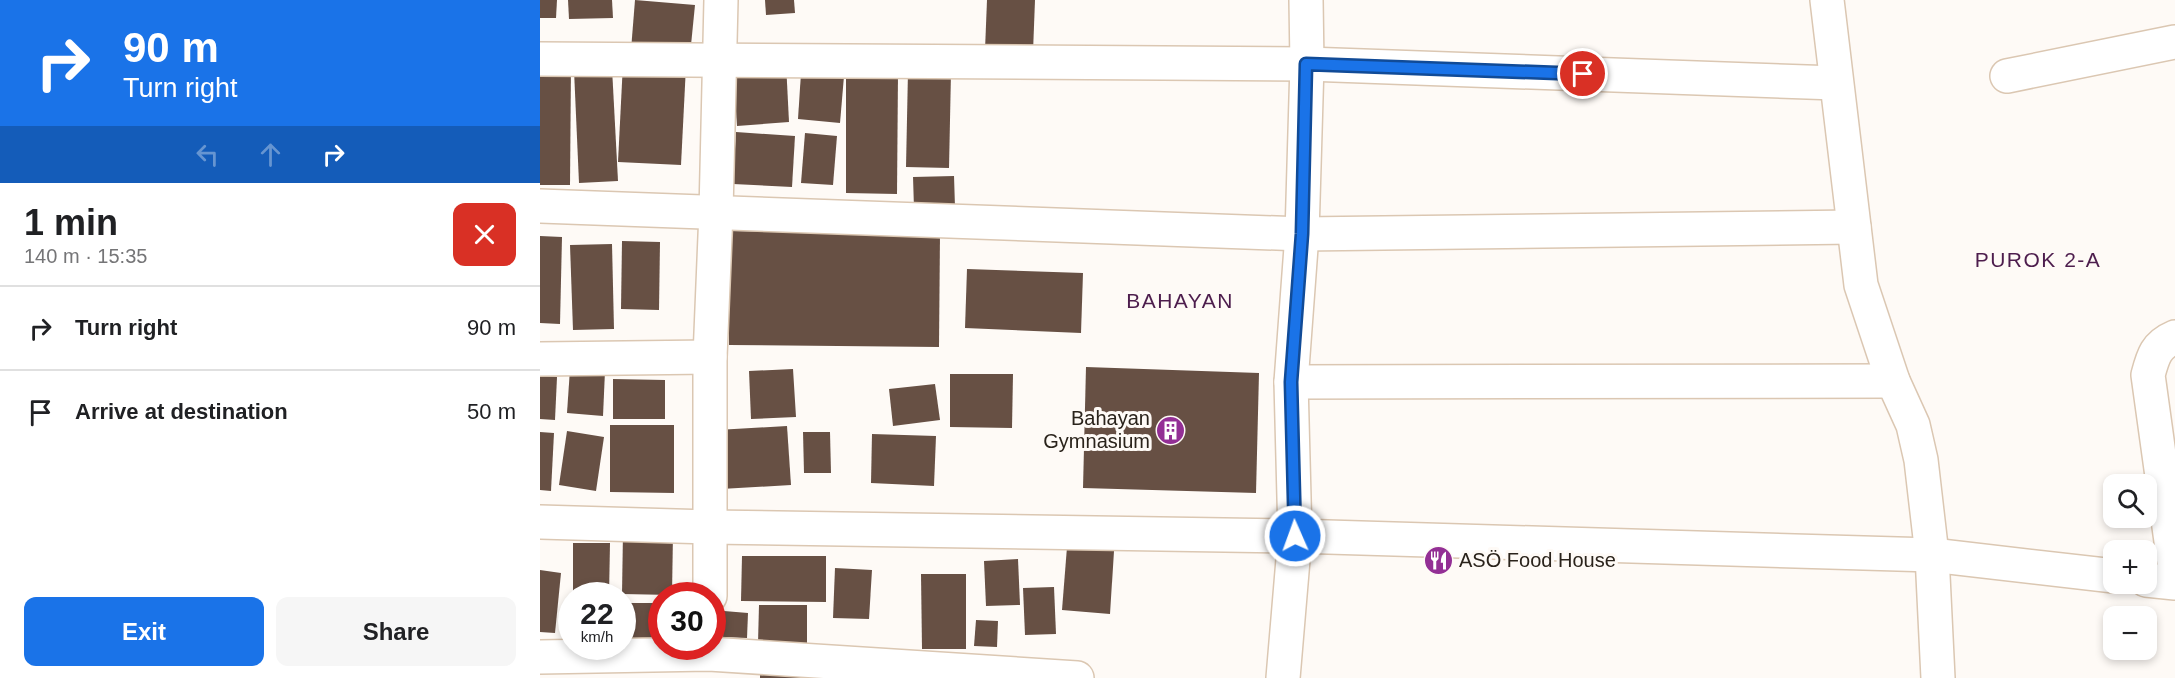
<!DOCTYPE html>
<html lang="en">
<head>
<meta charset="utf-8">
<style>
	:root { --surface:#fff; --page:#f6f6f6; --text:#202124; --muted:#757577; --line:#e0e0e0; --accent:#1a73e8 }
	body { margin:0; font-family:Helvetica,sans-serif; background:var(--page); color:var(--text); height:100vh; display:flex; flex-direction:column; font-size:22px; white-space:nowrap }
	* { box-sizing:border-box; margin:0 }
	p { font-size:20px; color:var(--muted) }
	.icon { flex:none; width:33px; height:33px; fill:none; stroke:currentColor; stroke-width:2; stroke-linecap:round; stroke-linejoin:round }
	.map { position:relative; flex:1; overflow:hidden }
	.side { display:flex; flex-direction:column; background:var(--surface); width:540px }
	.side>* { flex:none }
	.top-card { background:#1a73e8; color:#fff; overflow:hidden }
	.buttons { position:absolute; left:1563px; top:474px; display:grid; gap:12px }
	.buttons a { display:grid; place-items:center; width:54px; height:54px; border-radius:12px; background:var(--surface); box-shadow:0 3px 9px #0003; font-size:30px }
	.speed { position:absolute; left:18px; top:582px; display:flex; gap:12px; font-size:30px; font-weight:700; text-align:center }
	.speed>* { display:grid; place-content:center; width:78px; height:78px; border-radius:50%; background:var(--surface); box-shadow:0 3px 9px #0003; line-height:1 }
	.speed small { font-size:15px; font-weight:400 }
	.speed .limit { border:9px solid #d22; background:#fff; color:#111 }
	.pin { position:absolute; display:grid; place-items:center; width:51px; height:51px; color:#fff; margin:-26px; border:3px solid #fff; border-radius:50%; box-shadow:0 2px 6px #0007 }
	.me { position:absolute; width:66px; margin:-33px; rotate:358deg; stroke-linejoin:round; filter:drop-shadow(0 0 4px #0008) }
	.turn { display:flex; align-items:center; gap:21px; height:126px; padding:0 24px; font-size:27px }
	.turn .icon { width:78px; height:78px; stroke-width:2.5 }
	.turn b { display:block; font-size:42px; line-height:51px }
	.lanes { display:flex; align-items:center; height:57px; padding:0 24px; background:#0003; justify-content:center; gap:30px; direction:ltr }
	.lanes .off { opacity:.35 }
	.round { display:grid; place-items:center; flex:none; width:63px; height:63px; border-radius:12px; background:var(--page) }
	.headline { display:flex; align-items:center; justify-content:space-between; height:102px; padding:0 24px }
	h1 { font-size:36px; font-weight:800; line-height:45px }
	.primary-button { display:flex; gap:12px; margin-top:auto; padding:12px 24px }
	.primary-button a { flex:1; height:69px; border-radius:12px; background:var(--accent); color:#fff; font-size:24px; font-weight:800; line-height:69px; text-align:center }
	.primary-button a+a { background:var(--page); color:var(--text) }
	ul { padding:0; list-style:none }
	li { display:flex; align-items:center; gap:18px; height:84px; padding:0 24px; border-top:2px solid var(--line) }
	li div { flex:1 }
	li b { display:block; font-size:22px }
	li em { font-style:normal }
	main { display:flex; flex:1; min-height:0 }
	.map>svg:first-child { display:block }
	.building { fill:#675044 }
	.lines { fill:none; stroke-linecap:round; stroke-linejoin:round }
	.minor-casing { stroke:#dbc7b2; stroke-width:36 }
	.tertiary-casing { stroke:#dbc7b2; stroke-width:36 }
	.minor { stroke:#fff; stroke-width:33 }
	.tertiary { stroke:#fff; stroke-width:33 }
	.route-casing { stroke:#114b97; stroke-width:15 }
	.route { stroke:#1a73e8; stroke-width:10 }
	.labels { text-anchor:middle; stroke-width:6; stroke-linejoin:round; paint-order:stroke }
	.poi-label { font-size:20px; fill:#2a231b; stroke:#fefaf6; text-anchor:end }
	.neighbourhood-label { font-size:21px; letter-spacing:1.5px; fill:#4d1d4d; stroke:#fefaf6 }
</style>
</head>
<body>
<main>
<section class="side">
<div class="top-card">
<div class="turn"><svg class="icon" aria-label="right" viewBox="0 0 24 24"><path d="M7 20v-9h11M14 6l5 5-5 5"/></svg><div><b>90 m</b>Turn right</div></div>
<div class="lanes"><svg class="icon off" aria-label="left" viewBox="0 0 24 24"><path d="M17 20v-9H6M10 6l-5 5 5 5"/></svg><svg class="icon off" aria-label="ahead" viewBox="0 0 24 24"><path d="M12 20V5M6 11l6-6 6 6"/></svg><svg class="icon" aria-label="right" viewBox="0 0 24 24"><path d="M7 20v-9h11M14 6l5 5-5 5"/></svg></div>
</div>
<div class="headline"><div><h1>1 min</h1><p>140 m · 15:35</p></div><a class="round" style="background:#d93025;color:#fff"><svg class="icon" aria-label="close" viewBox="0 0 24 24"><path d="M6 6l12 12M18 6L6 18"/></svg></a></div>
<ul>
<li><svg class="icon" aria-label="right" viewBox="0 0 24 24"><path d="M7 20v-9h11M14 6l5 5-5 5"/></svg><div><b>Turn right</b></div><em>90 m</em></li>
<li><svg class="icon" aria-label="arrive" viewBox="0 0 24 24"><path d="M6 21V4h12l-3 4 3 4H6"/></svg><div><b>Arrive at destination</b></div><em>50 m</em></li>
</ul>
<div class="primary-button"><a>Exit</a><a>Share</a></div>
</section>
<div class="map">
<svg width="1635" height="678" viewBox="0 0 1635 678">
	<rect width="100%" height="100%" fill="#fefaf6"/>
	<!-- building -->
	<g class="building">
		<path d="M 0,0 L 17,0 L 16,18 L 0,18 Z"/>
		<path d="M 28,0 L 72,0 L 73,18 L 29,19 Z"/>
		<path d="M 95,0 L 155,5 L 150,55 L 91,50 Z"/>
		<path d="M 225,0 L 254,0 L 255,13 L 226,15 Z"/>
		<path d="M 447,0 L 495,0 L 493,52 L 445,50 Z"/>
		<path d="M 83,63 L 146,66 L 141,165 L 78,162 Z"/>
		<path d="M 246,63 L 249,122 L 197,126 L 193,66 Z"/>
		<path d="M 0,65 L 31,65 L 30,185 L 0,185 Z"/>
		<path d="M 72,68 L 78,181 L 39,183 L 34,70 Z"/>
		<path d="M 368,71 L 411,72 L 409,168 L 366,167 Z"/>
		<path d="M 261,73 L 304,76 L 300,123 L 258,119 Z"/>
		<path d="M 306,73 L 358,73 L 357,194 L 306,193 Z"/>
		<path d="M 196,132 L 255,136 L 252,187 L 193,184 Z"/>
		<path d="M 265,133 L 297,136 L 293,185 L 261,183 Z"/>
		<path d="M 414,176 L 415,207 L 374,208 L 373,177 Z"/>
		<path d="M 189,231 L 400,234 L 399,347 L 189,345 Z"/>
		<path d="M 0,236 L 22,237 L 20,324 L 0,323 Z"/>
		<path d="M 82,241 L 120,242 L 119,310 L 81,309 Z"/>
		<path d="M 72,244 L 74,329 L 33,330 L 30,245 Z"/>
		<path d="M 427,269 L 543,273 L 541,333 L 425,328 Z"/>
		<path d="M 546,367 L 719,373 L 716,493 L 543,488 Z"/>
		<path d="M 30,369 L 65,371 L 63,416 L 27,413 Z"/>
		<path d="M 253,369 L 256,417 L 211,419 L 209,371 Z"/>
		<path d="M 410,374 L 473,374 L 472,428 L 410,427 Z"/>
		<path d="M 0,376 L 17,377 L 15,420 L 0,419 Z"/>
		<path d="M 73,379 L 125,380 L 125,419 L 73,419 Z"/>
		<path d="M 395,384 L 400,420 L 353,426 L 349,389 Z"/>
		<path d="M 70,425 L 134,425 L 134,493 L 70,492 Z"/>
		<path d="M 247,426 L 251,485 L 181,489 L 177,430 Z"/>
		<path d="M 27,431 L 64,437 L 56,491 L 19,485 Z"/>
		<path d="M 0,432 L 14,433 L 11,491 L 0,490 Z"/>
		<path d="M 263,432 L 290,432 L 291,473 L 264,473 Z"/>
		<path d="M 332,434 L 396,436 L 394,486 L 331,483 Z"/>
		<path d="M 83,532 L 133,533 L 132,595 L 82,594 Z"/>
		<path d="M 33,543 L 70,543 L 69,596 L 33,596 Z"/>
		<path d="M 527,547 L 574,551 L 570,614 L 522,610 Z"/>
		<path d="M 202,556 L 286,556 L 286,602 L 201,601 Z"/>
		<path d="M 478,559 L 480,605 L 446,606 L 444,561 Z"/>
		<path d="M 295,568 L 332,570 L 329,619 L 293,618 Z"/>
		<path d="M 0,570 L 21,573 L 15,633 L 0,632 Z"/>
		<path d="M 381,574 L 426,574 L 426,649 L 382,649 Z"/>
		<path d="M 514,587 L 516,634 L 485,635 L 483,588 Z"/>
		<rect x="82" y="603" width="40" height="43"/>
		<path d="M 219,605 L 267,605 L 267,643 L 218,643 Z"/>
		<path d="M 184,611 L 208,613 L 207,638 L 183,637 Z"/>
		<path d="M 436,620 L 458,621 L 457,647 L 434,646 Z"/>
		<path d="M 220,667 L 275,671 L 275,678 L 220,678 Z"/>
	</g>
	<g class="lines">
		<defs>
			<g id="minor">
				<path d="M 1287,0 L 1321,285 L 1353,381 L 1373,425 L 1381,460 L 1392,555 L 1398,678"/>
				<path d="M 0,59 L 767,64 L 1296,83"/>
				<path d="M 1467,76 L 1635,42"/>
				<path d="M 0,206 L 762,234 L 1314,227"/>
				<path d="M 1635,337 C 1616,345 1613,356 1608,375 L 1635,570"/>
				<path d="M 0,359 L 170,357"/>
				<path d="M 751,382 L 1353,381"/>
				<path d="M 170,596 L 170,357 L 176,212 L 181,0"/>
				<path d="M 0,657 L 169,654 L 537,678"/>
				<path d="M 743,678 L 755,536 L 751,382 L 762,234 L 767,64 L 766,0"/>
			</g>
			<g id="tertiary">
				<path d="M 0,522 L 170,527 L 755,536 L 1392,555 L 1574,576"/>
				<path d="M 1606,580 L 1635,583"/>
			</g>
		</defs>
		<!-- minor casing -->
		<use href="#minor" class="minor-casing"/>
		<!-- tertiary casing -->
		<use href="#tertiary" class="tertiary-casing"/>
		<!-- minor -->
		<use href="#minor" class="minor"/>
		<!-- tertiary -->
		<use href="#tertiary" class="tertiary"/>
	</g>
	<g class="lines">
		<defs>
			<path id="route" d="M 755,536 L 751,382 L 762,234 L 766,64 L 1043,74"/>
		</defs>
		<!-- route casing -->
		<use href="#route" class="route-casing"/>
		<!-- route -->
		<use href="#route" class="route"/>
	</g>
	<!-- icons -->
	<defs>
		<symbol id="building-disc" viewBox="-11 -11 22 22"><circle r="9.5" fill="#932f95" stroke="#fefaf6"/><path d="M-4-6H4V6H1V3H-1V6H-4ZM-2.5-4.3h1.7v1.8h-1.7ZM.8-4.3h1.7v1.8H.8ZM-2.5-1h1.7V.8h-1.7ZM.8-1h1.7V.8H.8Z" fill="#fff"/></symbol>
		<symbol id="restaurant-disc" viewBox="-11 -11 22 22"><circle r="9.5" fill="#932f95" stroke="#fefaf6"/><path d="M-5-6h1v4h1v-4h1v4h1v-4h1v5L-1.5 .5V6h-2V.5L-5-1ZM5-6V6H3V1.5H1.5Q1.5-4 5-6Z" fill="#fff"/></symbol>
	</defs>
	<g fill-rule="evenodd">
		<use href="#building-disc" x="614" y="414" width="33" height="33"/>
		<use href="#restaurant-disc" x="882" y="544" width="33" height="33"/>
	</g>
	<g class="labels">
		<!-- poi labels -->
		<g class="poi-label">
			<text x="610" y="425">Bahayan<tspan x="610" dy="23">Gymnasium</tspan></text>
			<text x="919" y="567" text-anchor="start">ASÖ Food House</text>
		</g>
		<!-- neighbourhood labels -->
		<g class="neighbourhood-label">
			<text x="1498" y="267">PUROK 2-A</text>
			<text x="640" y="308">BAHAYAN</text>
		</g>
	</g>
</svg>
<div class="buttons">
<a><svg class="icon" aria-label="search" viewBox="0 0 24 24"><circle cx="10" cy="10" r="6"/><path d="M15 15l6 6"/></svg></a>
<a>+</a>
<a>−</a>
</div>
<div class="speed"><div>22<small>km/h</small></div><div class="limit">30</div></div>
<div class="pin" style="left:1043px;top:74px;background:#d93025"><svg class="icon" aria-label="arrive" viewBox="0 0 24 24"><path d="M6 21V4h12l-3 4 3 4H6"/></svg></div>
<svg class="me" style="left:755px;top:536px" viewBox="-20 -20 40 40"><circle r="17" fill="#1a73e8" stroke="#fff" stroke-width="3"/><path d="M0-11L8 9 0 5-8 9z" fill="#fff"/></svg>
</div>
</main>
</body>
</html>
